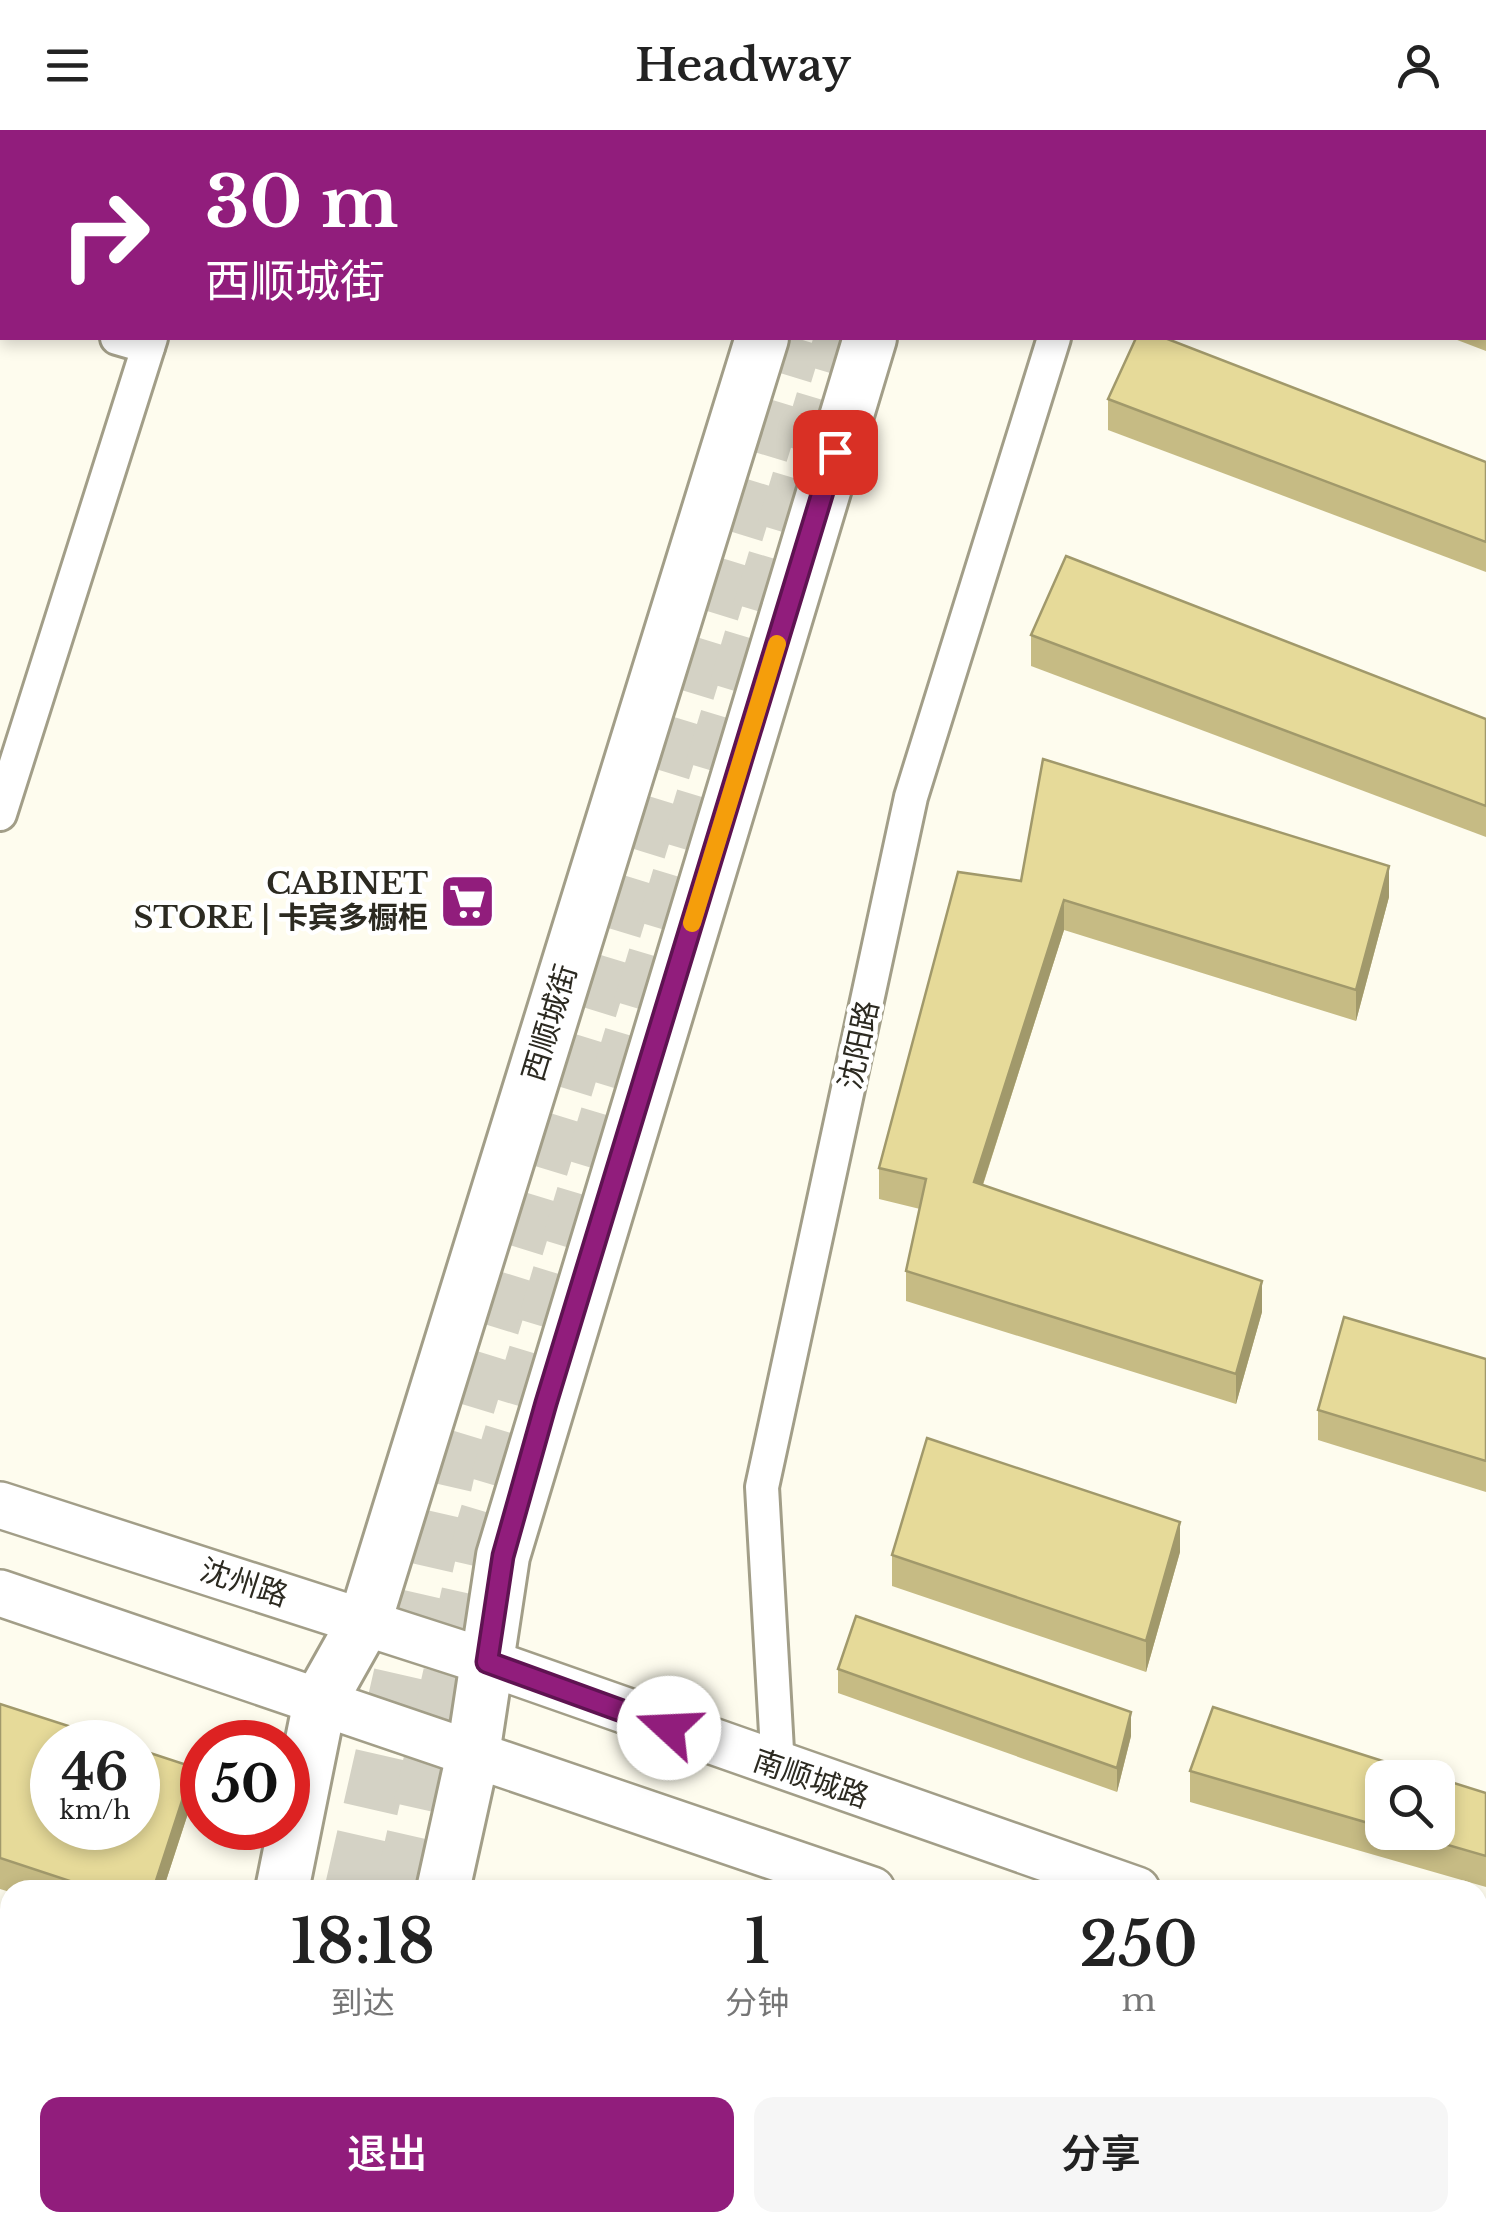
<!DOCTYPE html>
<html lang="zh">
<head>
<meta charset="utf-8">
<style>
	:root { --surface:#fff; --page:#f6f6f6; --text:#222; --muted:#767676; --accent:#911d7c }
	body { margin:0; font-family:"Libre Baskerville","Noto Sans SC",serif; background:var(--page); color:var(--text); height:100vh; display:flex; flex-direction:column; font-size:38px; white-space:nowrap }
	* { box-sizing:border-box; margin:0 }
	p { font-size:32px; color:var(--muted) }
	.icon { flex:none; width:55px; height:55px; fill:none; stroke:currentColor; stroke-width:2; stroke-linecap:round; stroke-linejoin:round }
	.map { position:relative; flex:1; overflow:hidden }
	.drawer { position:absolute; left:0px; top:1750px; width:1488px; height:352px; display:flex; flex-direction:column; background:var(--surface); border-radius:30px 30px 0 0; box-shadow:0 5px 15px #0003 }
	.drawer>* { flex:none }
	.guide { position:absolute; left:0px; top:0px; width:1488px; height:210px; box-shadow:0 5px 15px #0003; background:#911d7c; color:#fff; overflow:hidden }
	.tools { position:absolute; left:1365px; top:1630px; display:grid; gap:20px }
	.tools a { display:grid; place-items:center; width:90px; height:90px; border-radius:20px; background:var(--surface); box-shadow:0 5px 15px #0003; font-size:50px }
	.speed { position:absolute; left:30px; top:1590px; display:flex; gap:20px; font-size:50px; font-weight:700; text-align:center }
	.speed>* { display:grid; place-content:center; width:130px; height:130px; border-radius:50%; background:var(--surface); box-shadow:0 5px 15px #0003; line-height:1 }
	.speed small { font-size:25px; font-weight:400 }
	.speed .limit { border:15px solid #d22; background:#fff; color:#111 }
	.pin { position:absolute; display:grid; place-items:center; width:85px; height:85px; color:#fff; margin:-42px; border-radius:20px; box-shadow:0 5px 15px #0006 }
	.me { position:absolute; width:110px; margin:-55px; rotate:290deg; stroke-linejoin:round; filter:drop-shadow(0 0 8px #0008) }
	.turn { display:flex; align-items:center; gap:35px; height:210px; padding:0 40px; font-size:45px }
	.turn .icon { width:130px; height:130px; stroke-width:2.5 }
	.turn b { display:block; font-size:70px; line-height:85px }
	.eta { display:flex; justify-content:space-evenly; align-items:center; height:170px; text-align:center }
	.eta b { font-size:60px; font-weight:600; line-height:70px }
	.button { display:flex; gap:20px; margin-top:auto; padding:20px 40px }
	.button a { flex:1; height:115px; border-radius:20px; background:var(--accent); color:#fff; font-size:40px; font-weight:600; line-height:115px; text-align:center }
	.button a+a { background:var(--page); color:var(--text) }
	header { display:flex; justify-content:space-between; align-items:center; height:130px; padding:0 40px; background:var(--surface); font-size:45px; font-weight:600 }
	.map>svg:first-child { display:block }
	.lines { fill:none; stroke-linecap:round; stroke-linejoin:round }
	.highway-tunnel { stroke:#d4d2c5; stroke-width:55; stroke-dasharray:55 28; stroke-linecap:butt }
	.street-casing { stroke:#a29e88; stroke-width:38 }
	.secondary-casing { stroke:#a29e88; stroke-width:50 }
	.primary-casing { stroke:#a29e88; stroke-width:58 }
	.street { stroke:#fff; stroke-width:32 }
	.secondary { stroke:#fff; stroke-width:45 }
	.primary { stroke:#fff; stroke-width:52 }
	.wall { fill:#c6bb84 }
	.shaded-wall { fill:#a1996b }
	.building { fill:#e6da99; stroke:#a1996b; stroke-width:2.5 }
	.route-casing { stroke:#5e1351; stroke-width:25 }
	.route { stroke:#911d7c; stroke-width:18 }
	.slow { stroke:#f59e0b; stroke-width:18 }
	.labels { text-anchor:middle; stroke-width:9; stroke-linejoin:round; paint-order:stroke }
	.poi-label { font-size:30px; font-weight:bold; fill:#2c2a21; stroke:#fff; text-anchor:end }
	.street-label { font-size:30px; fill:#2c2a21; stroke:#fff }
</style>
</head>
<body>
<header><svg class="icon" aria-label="menu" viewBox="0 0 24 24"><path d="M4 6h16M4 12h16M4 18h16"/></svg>Headway<svg class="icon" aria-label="person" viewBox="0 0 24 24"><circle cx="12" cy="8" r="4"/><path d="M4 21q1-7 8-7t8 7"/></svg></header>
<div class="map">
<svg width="1486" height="2102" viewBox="0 0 1486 2102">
	<rect width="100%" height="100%" fill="#fefcee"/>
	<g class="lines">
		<!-- highway-tunnel -->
		<g class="highway-tunnel">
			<path d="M 858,2 L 859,0"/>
			<path d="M 904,2 L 905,0"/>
			<path d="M 352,1760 L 448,1339 L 796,208"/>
			<path d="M 402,1760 L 484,1396 L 842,208"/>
			<path d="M 280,2102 L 282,2092"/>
			<path d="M 328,2102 L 330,2092"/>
		</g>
		<defs>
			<g id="street">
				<path d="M 217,2 L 218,0"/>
				<path d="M 1117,2 L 1118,0"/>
				<path d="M 0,171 L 2,172"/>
				<path d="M 117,208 L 148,217"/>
				<path d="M 0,684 L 151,208"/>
				<path d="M 778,1638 L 762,1357 L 911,667 L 1054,208"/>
			</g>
			<g id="secondary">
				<path d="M 0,1375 L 487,1532 L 1137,1760"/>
				<path d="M 0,1463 L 872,1760"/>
				<path d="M 1478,1876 L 1486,1879"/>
				<path d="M 1478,1966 L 1486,1969"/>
			</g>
			<g id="primary">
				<path d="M 824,2 L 825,0"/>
				<path d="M 933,2 L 933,0"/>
				<path d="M 282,1760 L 320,1571 L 365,1491 L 762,208"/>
				<path d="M 443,1760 L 473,1624 L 503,1426 L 870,208"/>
				<path d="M 212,2102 L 214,2092"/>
				<path d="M 367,2102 L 369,2092"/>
			</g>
		</defs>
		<!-- street casing -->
		<use href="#street" class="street-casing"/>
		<!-- secondary casing -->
		<use href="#secondary" class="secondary-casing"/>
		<!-- primary casing -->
		<use href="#primary" class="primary-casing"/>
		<!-- street -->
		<use href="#street" class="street"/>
		<!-- secondary -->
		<use href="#secondary" class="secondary"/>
		<!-- primary -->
		<use href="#primary" class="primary"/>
	</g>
	<!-- wall -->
	<g class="wall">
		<path d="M 1485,109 L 1486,109 L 1486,221 L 1452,208 L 1485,208 Z"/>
		<path d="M 1108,269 L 1486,332 L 1486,442 L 1108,300 Z"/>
		<path d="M 1031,505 L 1486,589 L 1486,707 L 1031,536 Z"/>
		<path d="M 1021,751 L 1389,767 L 1356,891 L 1064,800 L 983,1055 L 1262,1182 L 1236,1274 L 906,1171 L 906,1141 L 920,1079 L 879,1069 L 879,1038 Z"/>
		<path d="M 1486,1229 L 1486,1362 L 1318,1310 L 1318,1280 Z"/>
		<path d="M 1180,1422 L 1146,1542 L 892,1456 L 892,1425 Z"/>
		<path d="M 838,1539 L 1131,1606 L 1117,1662 L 838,1563 Z"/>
		<path d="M 0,1574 L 193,1668 L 163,1760 L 10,1760 L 10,1762 L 0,1759 Z"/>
		<path d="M 1190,1641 L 1382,1648 L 1382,1702 L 1438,1702 L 1486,1663 L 1486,1757 L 1190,1672 Z"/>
		<path d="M 89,2092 L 161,2092 L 159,2102 L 97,2102 L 89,2100 Z"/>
	</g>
	<!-- shaded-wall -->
	<g class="shaded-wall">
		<path d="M 1389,736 L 1389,767 L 1356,891 L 1356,860 Z"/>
		<path d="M 1064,770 L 1064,800 L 974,1082 L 974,1052 Z"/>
		<path d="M 1262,1151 L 1262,1182 L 1236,1274 L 1236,1244 Z"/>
		<path d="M 1180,1392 L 1180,1422 L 1146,1542 L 1146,1511 Z"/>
		<path d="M 1131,1582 L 1131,1606 L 1117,1662 L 1117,1638 Z"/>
		<path d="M 193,1637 L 193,1668 L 163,1760 L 153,1760 Z"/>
		<path d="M 155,2092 L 161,2092 L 159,2102 L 153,2102 Z"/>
	</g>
	<!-- building -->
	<g class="building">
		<path d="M 1194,0 L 1205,0 L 1211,2 L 1193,2 Z"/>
		<rect x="1485" y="109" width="1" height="81"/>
		<path d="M 1136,208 L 1165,208 L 1486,332 L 1486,412 L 1108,269 Z"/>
		<path d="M 1066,426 L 1486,589 L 1486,676 L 1031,505 Z"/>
		<path d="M 1043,629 L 1389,736 L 1356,860 L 1064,770 L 974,1052 L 1262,1151 L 1236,1244 L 906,1141 L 926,1049 L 879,1038 L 958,742 L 1021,751 Z"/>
		<path d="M 1344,1187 L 1486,1229 L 1486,1331 L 1318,1280 Z"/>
		<path d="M 927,1308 L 1180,1392 L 1146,1511 L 892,1425 Z"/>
		<path d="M 856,1486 L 1131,1582 L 1117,1638 L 838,1539 Z"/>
		<path d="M 0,1574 L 118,1612 L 52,1612 L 52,1698 L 138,1698 L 138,1619 L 193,1637 L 153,1760 L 97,1760 L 0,1728 Z"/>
		<path d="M 1213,1577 L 1436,1648 L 1382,1648 L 1382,1697 L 1190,1641 Z"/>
		<path d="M 1438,1648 L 1486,1663 L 1486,1726 L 1403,1702 L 1438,1702 Z"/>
		<path d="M 117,2092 L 155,2092 L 153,2102 Z"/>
	</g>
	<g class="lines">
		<defs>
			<path id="route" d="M 669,1598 L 487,1532 L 503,1426 L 546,1273 L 835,322"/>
		</defs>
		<!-- route casing -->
		<use href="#route" class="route-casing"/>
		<!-- route -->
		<use href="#route" class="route"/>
		<!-- slow -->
		<path class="slow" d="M 692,793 L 777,514"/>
	</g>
	<!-- icons -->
	<defs>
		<symbol id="supermarket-square" viewBox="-11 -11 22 22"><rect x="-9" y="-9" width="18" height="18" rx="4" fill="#911d7c" stroke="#fff"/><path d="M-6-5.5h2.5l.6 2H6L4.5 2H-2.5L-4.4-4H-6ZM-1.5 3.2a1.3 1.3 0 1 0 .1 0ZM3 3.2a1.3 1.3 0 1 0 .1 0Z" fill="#fff"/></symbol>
	</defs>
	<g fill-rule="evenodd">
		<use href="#supermarket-square" x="436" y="740" width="63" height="63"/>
	</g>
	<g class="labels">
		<!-- poi labels -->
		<g class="poi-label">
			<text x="428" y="764">CABINET<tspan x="428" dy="34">STORE | 卡宾多橱柜</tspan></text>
		</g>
		<!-- street labels -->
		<g class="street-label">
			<text transform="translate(550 893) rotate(-73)" y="10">西顺城街</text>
			<text transform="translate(859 915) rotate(-78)" y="10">沈阳路</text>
			<text transform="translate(244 1453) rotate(18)" y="10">沈州路</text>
			<text transform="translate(811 1649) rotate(19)" y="10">南顺城路</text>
		</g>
	</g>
</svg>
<div class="tools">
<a><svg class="icon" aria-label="search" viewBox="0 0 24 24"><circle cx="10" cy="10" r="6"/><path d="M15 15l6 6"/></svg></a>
</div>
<div class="speed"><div>46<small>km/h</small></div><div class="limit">50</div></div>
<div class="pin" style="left:835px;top:322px;background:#d93025"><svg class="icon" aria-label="arrive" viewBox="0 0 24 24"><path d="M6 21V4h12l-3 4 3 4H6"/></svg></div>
<svg class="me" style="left:669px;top:1598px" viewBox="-20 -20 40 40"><circle r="19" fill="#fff"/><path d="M0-13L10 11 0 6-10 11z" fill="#911d7c"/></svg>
<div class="guide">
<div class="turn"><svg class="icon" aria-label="right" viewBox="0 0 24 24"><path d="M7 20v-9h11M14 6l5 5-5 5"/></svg><div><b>30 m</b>西顺城街</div></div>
</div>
<section class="drawer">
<div class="eta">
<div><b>18:18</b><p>到达</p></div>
<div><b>1</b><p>分钟</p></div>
<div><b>250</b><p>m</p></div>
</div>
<div class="button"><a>退出</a><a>分享</a></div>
</section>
</div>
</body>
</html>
